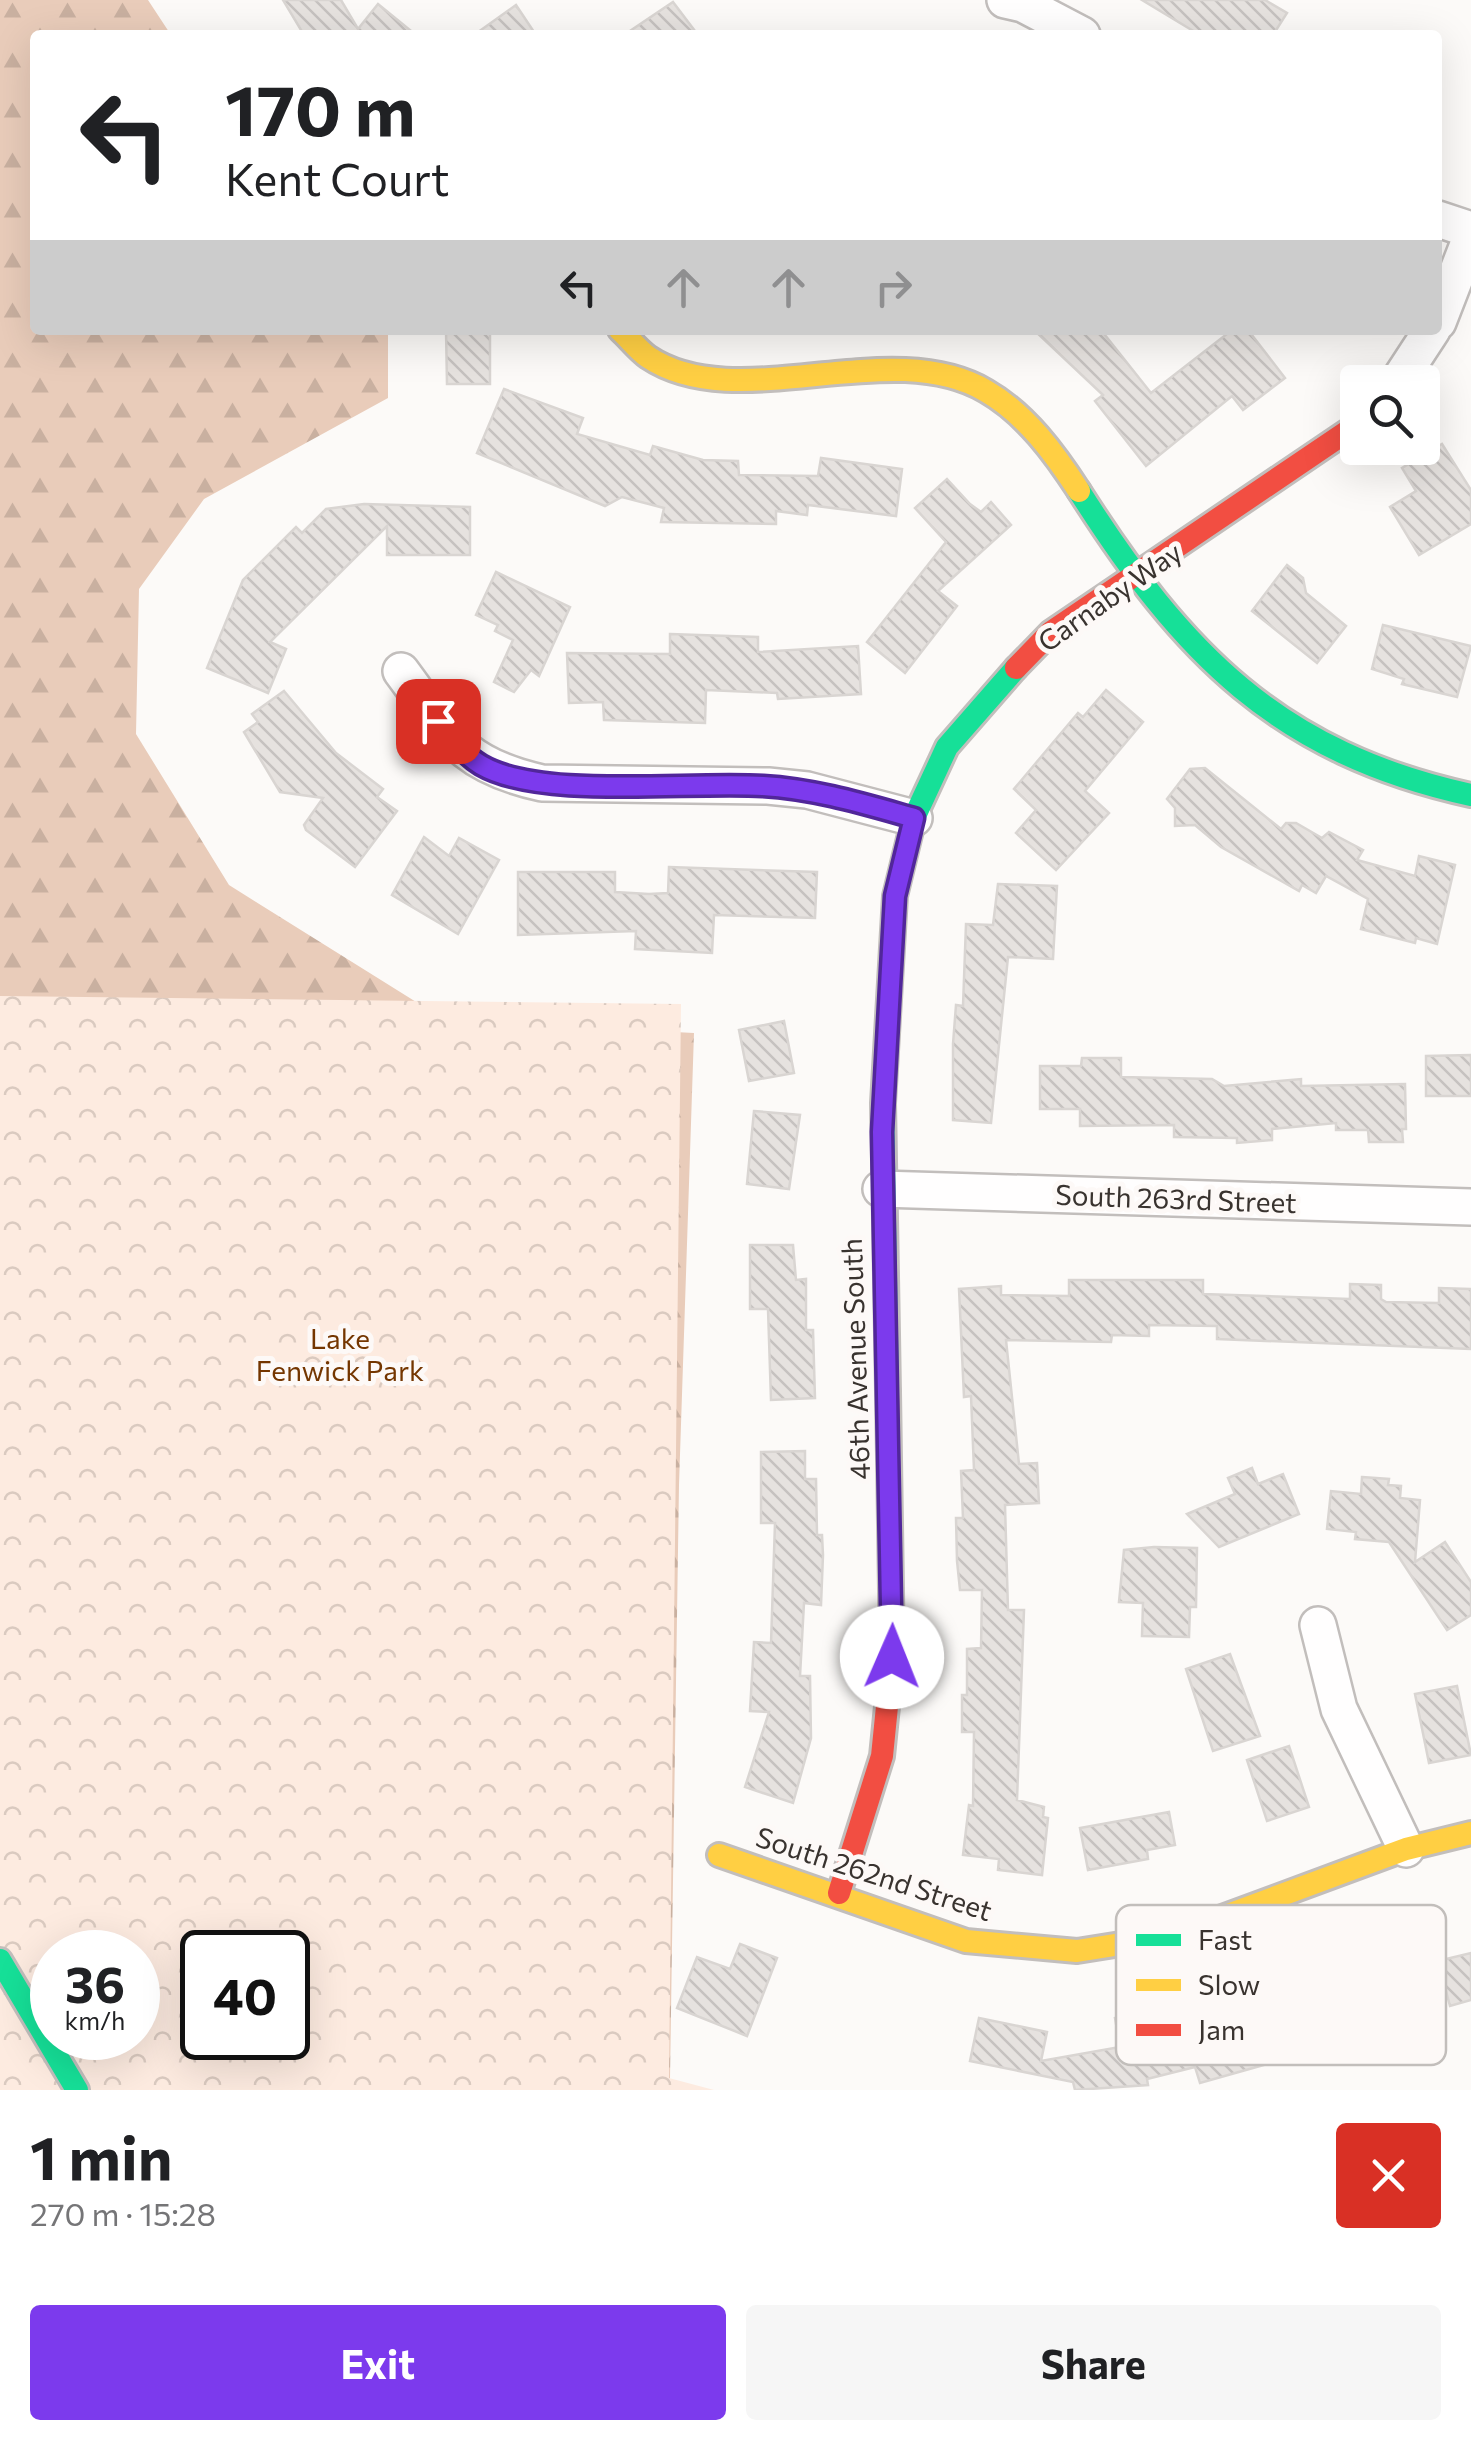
<!DOCTYPE html>
<html lang="en">
<head>
<meta charset="utf-8">
<style>
	:root { --surface:#fff; --page:#f6f6f6; --text:#202124; --muted:#757577; --accent:#7c3aed }
	body { margin:0; font-family:Commissioner,sans-serif; background:var(--page); color:var(--text); height:100vh; display:flex; flex-direction:column; font-size:38px; white-space:nowrap }
	* { box-sizing:border-box; margin:0 }
	p { font-size:32px; color:var(--muted) }
	.icon { flex:none; width:55px; height:55px; fill:none; stroke:currentColor; stroke-width:2; stroke-linecap:round; stroke-linejoin:round }
	.map { position:relative; height:2090px; overflow:hidden }
	.sheet { display:flex; flex-direction:column; background:var(--surface); flex:1 }
	.sheet>* { flex:none }
	.hud { position:absolute; left:30px; top:30px; width:1412px; height:305px; border-radius:10px; box-shadow:0 10px 40px #0002; background:#fff; color:var(--text); overflow:hidden }
	.buttons { position:absolute; left:1340px; top:365px; display:grid; gap:20px }
	.buttons a { display:grid; place-items:center; width:100px; height:100px; border-radius:10px; background:var(--surface); box-shadow:0 10px 40px #0002; font-size:50px }
	.speed { position:absolute; left:30px; top:1930px; display:flex; gap:20px; font-size:50px; font-weight:700; text-align:center }
	.speed>* { display:grid; place-content:center; width:130px; height:130px; border-radius:50%; background:var(--surface); box-shadow:0 10px 40px #0002; line-height:1 }
	.speed small { font-size:25px; font-weight:400 }
	.speed .limit { border:5px solid #111; border-radius:15px; background:#fff; color:#111 }
	.pin { position:absolute; display:grid; place-items:center; width:85px; height:85px; color:#fff; margin:-42px; border-radius:20px; box-shadow:0 5px 15px #0006 }
	.me { position:absolute; width:110px; margin:-55px; rotate:1deg; stroke-linejoin:round; filter:drop-shadow(0 0 8px #0008) }
	.turn { display:flex; align-items:center; gap:35px; height:210px; padding:0 30px; font-size:45px }
	.turn .icon { width:130px; height:130px; stroke-width:2.5 }
	.turn b { display:block; font-size:70px; line-height:85px }
	.lanes { display:flex; align-items:center; height:95px; padding:0 30px; background:#0003; justify-content:center; gap:50px; direction:ltr }
	.lanes .off { opacity:.35 }
	.round { display:grid; place-items:center; flex:none; width:105px; height:105px; border-radius:10px; background:var(--page) }
	.overview { display:flex; align-items:center; justify-content:space-between; height:170px; padding:0 30px }
	h1 { font-size:60px; font-weight:700; line-height:75px }
	.cta { display:flex; gap:20px; margin-top:auto; padding:20px 30px }
	.cta a { flex:1; height:115px; border-radius:10px; background:var(--accent); color:#fff; font-size:40px; font-weight:700; line-height:115px; text-align:center }
	.cta a+a { background:var(--page); color:var(--text) }
	.map>svg:first-child { display:block }
	.forest { fill:url(#forest-firs); fill-rule:evenodd }
	.park { fill:url(#park-crowns); fill-rule:evenodd }
	.building { fill:url(#building-back-hatch); stroke:#d9d5d2; stroke-width:2.5 }
	.lines { fill:none; stroke-linecap:round; stroke-linejoin:round }
	.street-casing { stroke:#c2bebc; stroke-width:40 }
	.fast-casing { stroke:#c2bebc; stroke-width:28 }
	.slow-casing { stroke:#c2bebc; stroke-width:28 }
	.jam-casing { stroke:#c2bebc; stroke-width:28 }
	.street { stroke:#fffefe; stroke-width:35 }
	.fast { stroke:#16e098; stroke-width:22 }
	.slow { stroke:#ffcf43; stroke-width:22 }
	.jam { stroke:#f24e42; stroke-width:22 }
	.route-casing { stroke:#51269a; stroke-width:25 }
	.route { stroke:#7c3aed; stroke-width:18 }
	.labels { text-anchor:middle; stroke-width:10; stroke-linejoin:round; paint-order:stroke }
	.street-label { font-size:28px; fill:#39332f; stroke:#fdf9f7 }
	.park-label { font-size:28px; fill:#743600; stroke:#fdf9f7 }
	.key { fill:#fdf9f7; stroke:#c2bebb; stroke-width:2.5 }
	.key-label { font-size:28px; fill:#39332f }
</style>
</head>
<body>
<div class="map">
<svg width="1471" height="2090" viewBox="0 0 1471 2090">
	<defs>
		<pattern id="forest-firs" width="22" height="20" patternUnits="userSpaceOnUse" patternTransform="scale(2.5)"><rect width="22" height="20" fill="#e9ccba"/><path d="M5 1l3.5 6h-7zM16 11l3.5 6h-7z" fill="#c9b0a0"/></pattern>
		<pattern id="park-crowns" width="20" height="18" patternUnits="userSpaceOnUse" patternTransform="scale(2.5)"><rect width="20" height="18" fill="#fdebe0"/><path d="M2 6a3 3 0 1 1 6 0M12 15a3 3 0 1 1 6 0" fill="none" stroke="#dacac0"/></pattern>
		<pattern id="building-back-hatch" width="6" height="6" patternUnits="userSpaceOnUse" patternTransform="scale(2.5)"><rect width="6" height="6" fill="#e6e2df"/><path d="M-1 5l2 2M0 0l6 6M5-1l2 2" fill="none" stroke="#c6c2c0"/></pattern>
	</defs>
	<rect width="100%" height="100%" fill="#fcfaf8"/>
	<!-- forest -->
	<path class="forest" d="M 0,0 L 148,0 L 171,35 L 35,35 L 35,330 L 388,330 L 388,398 L 204,499 L 139,589 L 136,734 L 229,885 L 445,1020 L 694,1033 L 679,1485 L 670,2079 L 187,2090 L 138,1952 L 0,1805 ZM 202,1952 L 288,1952 L 288,2038 L 202,2038 Z"/>
	<!-- park -->
	<path class="park" d="M 0,996 L 681,1004 L 669,2078 L 714,2090 L 0,2090 ZM 52,1952 L 138,1952 L 138,2038 L 52,2038 ZM 202,1952 L 288,1952 L 288,2038 L 202,2038 Z"/>
	<!-- building -->
	<g class="building">
		<path d="M 283,0 L 341,0 L 358,29 L 378,4 L 416,35 L 304,35 Z"/>
		<path d="M 1142,0 L 1265,0 L 1287,13 L 1273,35 L 1200,35 Z"/>
		<path d="M 673,2 L 698,35 L 624,35 Z"/>
		<path d="M 516,5 L 536,35 L 474,35 Z"/>
		<path d="M 446,330 L 490,330 L 490,384 L 447,384 Z"/>
		<path d="M 1034,330 L 1101,330 L 1151,393 L 1232,330 L 1248,330 L 1285,378 L 1243,410 L 1232,396 L 1146,466 L 1095,401 L 1103,395 Z"/>
		<path d="M 504,389 L 583,418 L 577,434 L 650,455 L 653,446 L 703,460 L 738,461 L 739,475 L 818,476 L 821,458 L 902,469 L 896,516 L 808,505 L 807,515 L 776,511 L 776,524 L 661,522 L 664,508 L 622,497 L 605,506 L 477,453 Z"/>
		<path d="M 1442,444 L 1471,490 L 1471,524 L 1419,555 L 1390,507 L 1416,491 L 1402,468 Z"/>
		<path d="M 947,479 L 970,504 L 981,512 L 991,502 L 1011,525 L 938,591 L 957,606 L 905,673 L 867,642 L 946,542 L 915,508 Z"/>
		<path d="M 364,504 L 470,507 L 470,555 L 387,555 L 387,526 L 270,642 L 286,649 L 268,693 L 207,668 L 243,580 L 296,527 L 302,533 L 326,509 Z"/>
		<path d="M 1287,565 L 1303,578 L 1306,593 L 1346,626 L 1317,663 L 1252,611 Z"/>
		<path d="M 496,572 L 570,607 L 539,676 L 531,670 L 514,692 L 494,682 L 513,640 L 495,631 L 498,625 L 476,615 Z"/>
		<path d="M 1383,625 L 1471,646 L 1457,697 L 1402,684 L 1404,679 L 1372,669 Z"/>
		<path d="M 670,634 L 758,637 L 758,652 L 858,646 L 861,694 L 778,699 L 777,693 L 706,690 L 705,723 L 604,720 L 603,702 L 569,703 L 567,653 L 670,654 Z"/>
		<path d="M 1106,690 L 1143,722 L 1085,791 L 1109,813 L 1056,870 L 1016,833 L 1036,810 L 1014,789 L 1078,713 L 1083,717 Z"/>
		<path d="M 284,691 L 336,753 L 383,789 L 377,797 L 397,811 L 355,867 L 306,830 L 304,825 L 323,798 L 280,792 L 244,732 L 258,722 L 252,714 Z"/>
		<path d="M 1205,768 L 1281,829 L 1286,823 L 1296,823 L 1322,838 L 1329,832 L 1363,850 L 1357,860 L 1415,876 L 1419,856 L 1455,865 L 1437,944 L 1416,938 L 1415,943 L 1361,929 L 1368,899 L 1326,876 L 1316,893 L 1302,885 L 1299,891 L 1221,847 L 1195,825 L 1175,826 L 1175,808 L 1167,799 L 1190,769 Z"/>
		<path d="M 424,837 L 449,856 L 459,838 L 499,860 L 458,934 L 392,895 Z"/>
		<path d="M 669,867 L 817,872 L 815,918 L 714,915 L 712,953 L 635,949 L 636,931 L 518,935 L 518,872 L 615,872 L 615,892 L 649,894 L 668,893 Z"/>
		<path d="M 998,884 L 1057,886 L 1053,959 L 1008,957 L 991,1123 L 953,1120 L 953,1044 L 956,1005 L 963,1006 L 966,924 L 993,925 Z"/>
		<path d="M 784,1021 L 794,1073 L 749,1081 L 739,1030 Z"/>
		<path d="M 1471,1055 L 1471,1096 L 1426,1096 L 1426,1056 Z"/>
		<path d="M 1082,1058 L 1121,1058 L 1121,1077 L 1212,1079 L 1224,1086 L 1301,1079 L 1301,1086 L 1405,1084 L 1406,1129 L 1402,1129 L 1403,1142 L 1369,1142 L 1368,1130 L 1336,1130 L 1336,1123 L 1272,1129 L 1272,1140 L 1237,1143 L 1237,1138 L 1174,1137 L 1174,1125 L 1080,1126 L 1080,1109 L 1040,1109 L 1040,1066 L 1081,1066 Z"/>
		<path d="M 754,1111 L 800,1115 L 789,1189 L 747,1184 Z"/>
		<path d="M 750,1245 L 793,1245 L 796,1280 L 806,1279 L 806,1330 L 813,1330 L 815,1398 L 771,1400 L 768,1309 L 750,1309 Z"/>
		<path d="M 1069,1280 L 1203,1280 L 1203,1294 L 1350,1299 L 1350,1284 L 1381,1285 L 1381,1299 L 1386,1302 L 1439,1303 L 1439,1288 L 1471,1289 L 1471,1349 L 1217,1339 L 1217,1326 L 1149,1325 L 1149,1336 L 1112,1335 L 1111,1342 L 1006,1340 L 1019,1464 L 1037,1463 L 1039,1503 L 1005,1505 L 1008,1610 L 1024,1610 L 1017,1800 L 1044,1807 L 1043,1817 L 1048,1818 L 1042,1875 L 998,1870 L 999,1859 L 963,1855 L 969,1805 L 973,1806 L 974,1732 L 962,1732 L 962,1695 L 967,1695 L 967,1649 L 981,1648 L 982,1590 L 960,1590 L 957,1561 L 956,1518 L 963,1518 L 961,1471 L 974,1470 L 971,1396 L 964,1397 L 959,1289 L 1001,1286 L 1001,1295 L 1069,1296 Z"/>
		<path d="M 805,1451 L 805,1479 L 816,1479 L 817,1535 L 822,1535 L 823,1555 L 821,1605 L 804,1603 L 800,1676 L 810,1676 L 811,1738 L 793,1803 L 745,1787 L 769,1712 L 750,1711 L 754,1642 L 771,1643 L 775,1523 L 761,1523 L 761,1452 Z"/>
		<path d="M 1252,1468 L 1258,1484 L 1283,1474 L 1299,1514 L 1219,1547 L 1187,1514 L 1235,1494 L 1228,1478 Z"/>
		<path d="M 1362,1477 L 1389,1479 L 1388,1485 L 1401,1486 L 1400,1498 L 1420,1500 L 1415,1562 L 1445,1542 L 1471,1582 L 1471,1615 L 1447,1630 L 1389,1542 L 1355,1539 L 1356,1532 L 1327,1529 L 1331,1491 L 1361,1494 Z"/>
		<path d="M 1154,1547 L 1197,1548 L 1196,1607 L 1190,1607 L 1189,1637 L 1142,1636 L 1143,1603 L 1119,1602 L 1124,1550 Z"/>
		<path d="M 1230,1654 L 1260,1736 L 1213,1751 L 1186,1669 Z"/>
		<path d="M 1457,1686 L 1471,1755 L 1429,1763 L 1415,1694 Z"/>
		<path d="M 1289,1746 L 1309,1807 L 1267,1821 L 1247,1760 Z"/>
		<path d="M 1169,1812 L 1175,1845 L 1147,1850 L 1148,1859 L 1088,1870 L 1080,1828 Z"/>
		<path d="M 1410,1941 L 1427,1983 L 1360,2008 L 1357,2000 L 1282,2026 L 1292,2057 L 1200,2083 L 1195,2067 L 1147,2079 L 1148,2085 L 1075,2090 L 1073,2082 L 970,2061 L 979,2018 L 1047,2032 L 1041,2061 L 1120,2047 L 1115,2018 L 1194,2004 L 1193,2001 L 1223,1992 L 1225,1999 L 1340,1959 L 1370,1944 L 1375,1955 Z"/>
		<path d="M 740,1944 L 777,1958 L 747,2036 L 677,2008 L 697,1957 L 730,1969 Z"/>
		<path d="M 1471,1953 L 1471,2000 L 1450,2006 L 1438,1961 Z"/>
	</g>
	<g class="lines">
		<defs>
			<g id="street">
				<path d="M 1005,0 L 1023,4 L 1082,35"/>
				<path d="M 1438,219 L 1471,230"/>
				<path d="M 1438,322 L 1471,237"/>
				<path d="M 1398,382 L 1432,330"/>
				<path d="M 401,671 C 448,734 460,765 542,783 L 768,786 L 807,790 L 914,818"/>
				<path d="M 881,1189 L 1471,1207"/>
				<path d="M 1318,1625 L 1339,1709 L 1406,1849"/>
			</g>
			<g id="fast">
				<path d="M 1079,491 C 1182,653 1278,753 1471,795"/>
				<path d="M 888,1392 L 883,1103 L 895,896 L 914,818 L 947,747 L 1016,668"/>
				<path d="M 0,1960 L 77,2090"/>
			</g>
			<g id="slow">
				<path d="M 620,330 C 629,338 638,350 648,357 C 737,417 889,334 986,391 C 1026,414 1055,454 1079,491"/>
				<path d="M 719,1855 L 966,1941 L 1077,1951 L 1171,1936 L 1406,1849 L 1471,1833"/>
			</g>
			<g id="jam">
				<path d="M 1016,668 L 1051,632 L 1358,424"/>
				<path d="M 839,1893 L 882,1756 L 892,1657 L 888,1392"/>
			</g>
		</defs>
		<!-- street casing -->
		<use href="#street" class="street-casing"/>
		<!-- fast casing -->
		<use href="#fast" class="fast-casing"/>
		<!-- slow casing -->
		<use href="#slow" class="slow-casing"/>
		<!-- jam casing -->
		<use href="#jam" class="jam-casing"/>
		<!-- street -->
		<use href="#street" class="street"/>
		<!-- fast -->
		<use href="#fast" class="fast"/>
		<!-- slow -->
		<use href="#slow" class="slow"/>
		<!-- jam -->
		<use href="#jam" class="jam"/>
	</g>
	<g class="lines">
		<defs>
			<path id="route" d="M 438,721 C 451,737 463,754 481,765 C 541,800 689,781 763,786 C 815,789 864,804 914,818 L 895,896 L 882,1132 L 892,1657"/>
		</defs>
		<!-- route casing -->
		<use href="#route" class="route-casing"/>
		<!-- route -->
		<use href="#route" class="route"/>
	</g>
	<g class="labels">
		<!-- street labels -->
		<g class="street-label">
			<text transform="translate(1110 597) rotate(-35)" y="10">Carnaby Way</text>
			<text transform="translate(1176 1199) rotate(2)" y="10">South 263rd Street</text>
			<text transform="translate(856 1359) rotate(-92)" y="10">46th Avenue South</text>
			<text transform="translate(874 1874) rotate(18)" y="10">South 262nd Street</text>
		</g>
		<!-- park labels -->
		<g class="park-label">
			<text x="340" y="1349">Lake<tspan x="340" dy="32">Fenwick Park</tspan></text>
		</g>
	</g>
	<!-- legend -->
	<rect x="1116" y="1905" width="330" height="160" rx="15" class="key"/>
	<rect x="1136" y="1934" width="45" height="12" fill="#16e098"/>
	<rect x="1136" y="1979" width="45" height="12" fill="#ffcf43"/>
	<rect x="1136" y="2024" width="45" height="12" fill="#f24e42"/>
	<g class="key-label">
		<text x="1198" y="1950">Fast</text>
		<text x="1198" y="1995">Slow</text>
		<text x="1198" y="2040">Jam</text>
	</g>
</svg>
<div class="buttons">
<a><svg class="icon" aria-label="search" viewBox="0 0 24 24"><circle cx="10" cy="10" r="6"/><path d="M15 15l6 6"/></svg></a>
</div>
<div class="speed"><div>36<small>km/h</small></div><div class="limit">40</div></div>
<div class="pin" style="left:438px;top:721px;background:#d93025"><svg class="icon" aria-label="arrive" viewBox="0 0 24 24"><path d="M6 21V4h12l-3 4 3 4H6"/></svg></div>
<svg class="me" style="left:892px;top:1657px" viewBox="-20 -20 40 40"><circle r="19" fill="#fff"/><path d="M0-13L10 11 0 6-10 11z" fill="#7c3aed"/></svg>
<div class="hud">
<div class="turn"><svg class="icon" aria-label="left" viewBox="0 0 24 24"><path d="M17 20v-9H6M10 6l-5 5 5 5"/></svg><div><b>170 m</b>Kent Court</div></div>
<div class="lanes"><svg class="icon" aria-label="left" viewBox="0 0 24 24"><path d="M17 20v-9H6M10 6l-5 5 5 5"/></svg><svg class="icon off" aria-label="ahead" viewBox="0 0 24 24"><path d="M12 20V5M6 11l6-6 6 6"/></svg><svg class="icon off" aria-label="ahead" viewBox="0 0 24 24"><path d="M12 20V5M6 11l6-6 6 6"/></svg><svg class="icon off" aria-label="right" viewBox="0 0 24 24"><path d="M7 20v-9h11M14 6l5 5-5 5"/></svg></div>
</div>
</div>
<section class="sheet">
<div class="overview"><div><h1>1 min</h1><p>270 m · 15:28</p></div><a class="round" style="background:#d93025;color:#fff"><svg class="icon" aria-label="close" viewBox="0 0 24 24"><path d="M6 6l12 12M18 6L6 18"/></svg></a></div>
<div class="cta"><a>Exit</a><a>Share</a></div>
</section>
</body>
</html>
